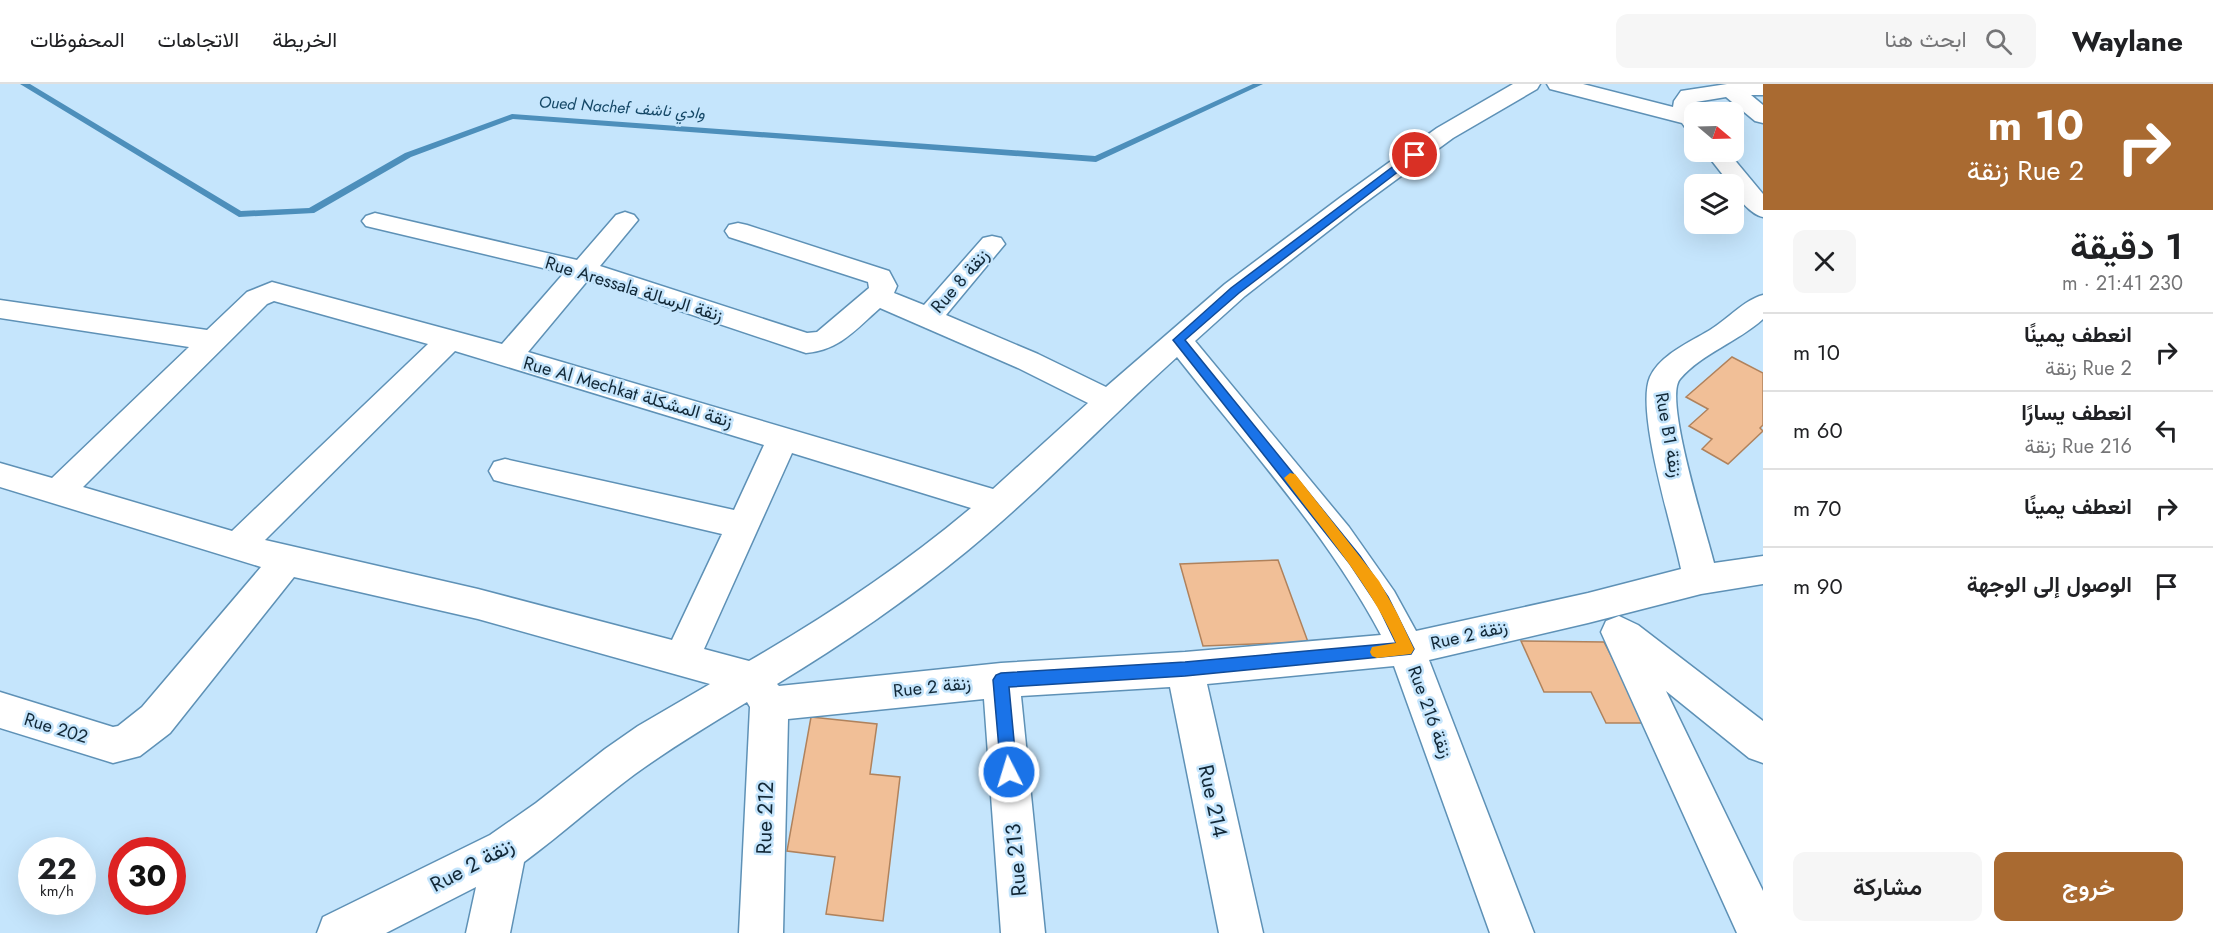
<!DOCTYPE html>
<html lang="ar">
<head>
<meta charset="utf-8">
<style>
	:root { --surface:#fff; --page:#f6f6f6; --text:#202124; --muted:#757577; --line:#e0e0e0; --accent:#a96a31 }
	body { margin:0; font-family:Jost,Vazirmatn,sans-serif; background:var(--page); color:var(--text); direction:rtl; height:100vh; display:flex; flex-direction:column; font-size:22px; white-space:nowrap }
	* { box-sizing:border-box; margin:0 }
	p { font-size:20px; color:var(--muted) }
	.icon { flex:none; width:33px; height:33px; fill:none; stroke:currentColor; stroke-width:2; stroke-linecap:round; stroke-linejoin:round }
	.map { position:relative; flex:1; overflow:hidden; direction:ltr }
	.sheet { display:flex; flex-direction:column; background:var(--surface); width:450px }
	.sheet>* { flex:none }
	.guide { background:#a96a31; color:#fff; overflow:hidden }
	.needle { width:39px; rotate:109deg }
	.buttons { position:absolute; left:1684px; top:18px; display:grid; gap:12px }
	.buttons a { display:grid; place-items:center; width:60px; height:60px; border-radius:12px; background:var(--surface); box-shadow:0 6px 24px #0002; font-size:30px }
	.speed { position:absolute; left:18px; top:753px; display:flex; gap:12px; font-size:30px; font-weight:700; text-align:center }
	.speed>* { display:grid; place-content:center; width:78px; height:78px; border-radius:50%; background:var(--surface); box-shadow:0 6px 24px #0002; line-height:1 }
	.speed small { font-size:15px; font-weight:400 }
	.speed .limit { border:9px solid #d22; background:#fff; color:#111 }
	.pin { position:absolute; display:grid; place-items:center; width:51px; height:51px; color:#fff; margin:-26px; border:3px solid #fff; border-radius:50%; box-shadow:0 2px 6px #0007 }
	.me { position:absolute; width:66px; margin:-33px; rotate:355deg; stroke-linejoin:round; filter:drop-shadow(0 0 4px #0008) }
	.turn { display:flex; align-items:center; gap:21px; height:126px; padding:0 30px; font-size:27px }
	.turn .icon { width:78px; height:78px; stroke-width:2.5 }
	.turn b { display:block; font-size:42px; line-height:51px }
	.round { display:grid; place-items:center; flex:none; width:63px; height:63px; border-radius:12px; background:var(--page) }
	.summary { display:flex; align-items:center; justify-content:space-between; height:102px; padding:0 30px }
	h1 { font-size:36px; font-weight:600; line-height:45px }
	.button { display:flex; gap:12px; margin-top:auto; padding:12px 30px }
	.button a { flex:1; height:69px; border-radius:12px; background:var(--accent); color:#fff; font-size:24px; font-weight:600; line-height:69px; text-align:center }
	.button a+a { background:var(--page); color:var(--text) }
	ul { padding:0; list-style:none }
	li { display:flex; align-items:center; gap:18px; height:78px; padding:0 30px; border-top:2px solid var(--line) }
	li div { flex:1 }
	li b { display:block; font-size:22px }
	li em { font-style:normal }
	header { display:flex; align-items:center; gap:36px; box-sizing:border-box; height:84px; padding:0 30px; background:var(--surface); border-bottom:2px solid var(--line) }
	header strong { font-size:28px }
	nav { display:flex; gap:33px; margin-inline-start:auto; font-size:21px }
	.search { width:420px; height:54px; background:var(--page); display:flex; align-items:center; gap:15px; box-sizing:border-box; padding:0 21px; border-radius:12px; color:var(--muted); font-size:22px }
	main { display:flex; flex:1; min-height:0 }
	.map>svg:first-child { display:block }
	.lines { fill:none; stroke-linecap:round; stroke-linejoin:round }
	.stream { fill:#4d8fbb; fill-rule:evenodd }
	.building { fill:#f1bf97; stroke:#b0825c; stroke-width:1.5 }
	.minor-casing { stroke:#5e91b6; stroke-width:3 }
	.minor { fill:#fff; fill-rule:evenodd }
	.route { fill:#1a73e8; stroke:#114b97; stroke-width:1.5 }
	.slow { fill:#f59e0b }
	.labels { text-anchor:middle; stroke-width:5; stroke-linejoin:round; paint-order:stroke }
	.far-water-label { font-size:16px; font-style:italic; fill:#144766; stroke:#c5e5fc }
	.street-label { font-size:18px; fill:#122837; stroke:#c5e5fc }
	.near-street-label { font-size:21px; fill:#122837; stroke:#c5e5fc }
</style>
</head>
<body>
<header>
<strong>Waylane</strong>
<div class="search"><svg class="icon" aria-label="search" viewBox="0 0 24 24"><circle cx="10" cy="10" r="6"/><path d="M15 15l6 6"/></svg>ابحث هنا</div>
<nav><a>الخريطة</a><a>الاتجاهات</a><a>المحفوظات</a></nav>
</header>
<main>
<section class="sheet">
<div class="guide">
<div class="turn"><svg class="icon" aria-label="right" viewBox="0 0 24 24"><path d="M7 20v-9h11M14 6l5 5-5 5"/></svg><div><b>10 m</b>Rue 2 زنقة</div></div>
</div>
<div class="summary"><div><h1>1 دقيقة</h1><p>230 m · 21:41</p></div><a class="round"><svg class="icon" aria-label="close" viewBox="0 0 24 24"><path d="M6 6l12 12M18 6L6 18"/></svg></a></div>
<ul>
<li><svg class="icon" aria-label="right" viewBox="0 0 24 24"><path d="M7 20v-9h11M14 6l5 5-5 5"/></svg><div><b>انعطف يمينًا</b><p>Rue 2 زنقة</p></div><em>10 m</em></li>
<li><svg class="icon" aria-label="left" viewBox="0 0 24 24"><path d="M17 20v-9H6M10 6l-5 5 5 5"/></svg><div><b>انعطف يسارًا</b><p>Rue 216 زنقة</p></div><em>60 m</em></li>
<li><svg class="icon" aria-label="right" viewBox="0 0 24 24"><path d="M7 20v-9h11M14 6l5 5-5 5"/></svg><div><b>انعطف يمينًا</b></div><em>70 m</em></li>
<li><svg class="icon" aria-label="arrive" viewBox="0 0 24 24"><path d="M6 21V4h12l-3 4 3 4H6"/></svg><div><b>الوصول إلى الوجهة</b></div><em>90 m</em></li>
</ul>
<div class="button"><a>خروج</a><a>مشاركة</a></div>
</section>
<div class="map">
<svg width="1763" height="849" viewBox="0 0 1763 849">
	<rect width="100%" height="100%" fill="#c5e5fc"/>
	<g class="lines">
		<!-- stream -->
		<path class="stream" d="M 20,0 L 30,0 L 241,127 L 309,124 L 405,69 L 512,30 L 1095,72 L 1253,0 L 1263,0 L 1096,78 L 513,35 L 411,73 L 314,129 L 239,133 Z"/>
	</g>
	<!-- building -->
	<g class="building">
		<path d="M 1732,273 L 1763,289 L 1763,341 L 1760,344 L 1763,347 L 1728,380 L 1702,365 L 1712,355 L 1689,342 L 1708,325 L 1686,313 Z"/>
		<path d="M 1278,476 L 1308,558 L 1203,562 L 1180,480 Z"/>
		<path d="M 1521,557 L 1604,558 L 1646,639 L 1606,639 L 1591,608 L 1544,608 Z"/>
		<path d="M 811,633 L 877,640 L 870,690 L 900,693 L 883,837 L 826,830 L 835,773 L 787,767 Z"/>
	</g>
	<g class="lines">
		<defs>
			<g id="minor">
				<path d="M 1513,0 L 1540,0 L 1537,5 L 1453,54 L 1359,123 L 1245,212 L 1195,257 L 1349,443 L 1394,507 L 1416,547 L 1588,509 L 1681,485 C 1673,445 1635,327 1650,293 C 1660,271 1690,258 1710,246 C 1728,235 1744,216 1763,211 L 1763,235 C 1738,258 1702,269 1680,295 C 1663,314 1707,450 1714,479 L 1763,472 L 1763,500 L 1701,510 L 1588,539 L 1429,576 L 1534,849 L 1490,849 L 1394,582 L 1207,600 L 1263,849 L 1219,849 L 1170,603 L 1021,612 L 1045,849 L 1001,849 L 984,615 L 788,635 L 783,849 L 739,849 L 750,623 L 747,618 C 709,641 671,664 635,690 C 597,718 562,750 524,778 L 510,849 L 466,849 L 476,803 L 386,849 L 317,849 L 323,833 L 490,751 L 536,719 L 605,665 L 638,642 L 710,600 L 478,535 L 294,493 L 170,649 L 140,672 L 113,679 L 0,644 L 0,608 L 113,643 L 118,642 L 142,623 L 261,483 L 0,403 L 0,379 L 52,394 L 189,263 L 0,234 L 0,216 L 207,246 L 247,208 L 272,198 L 502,260 L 564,189 L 366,142 L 362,137 L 366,132 L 375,129 L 577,176 L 616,131 L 625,128 L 634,131 L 638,136 L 600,182 L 807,249 L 817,248 L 869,204 L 868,198 L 729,153 L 725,147 L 729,141 L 738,139 L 747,141 L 889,187 L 897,202 L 894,209 L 924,221 L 983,154 L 992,152 L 1001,154 L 1005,160 L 946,231 L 1038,270 L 1106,303 L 1225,200 L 1341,113 L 1437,44 ZM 588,196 L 806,269 C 840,266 856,245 880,224 L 1018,284 L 1088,319 L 993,405 L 528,268 ZM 274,217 L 428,260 L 232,447 L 83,403 L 267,220 ZM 455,267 L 764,361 L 734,426 L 505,375 L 494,378 L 489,387 L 494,396 L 505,399 L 722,450 L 672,556 L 478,505 L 265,456 ZM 1177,273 C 1247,362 1328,451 1381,551 L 1185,568 L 1001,579 L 779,602 L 777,600 C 843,560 907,516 967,467 C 1040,407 1106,337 1177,273 ZM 792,369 L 971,424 C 902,482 827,532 749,577 L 704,565 Z"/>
				<path d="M 1547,0 L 1583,0 L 1673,23 L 1674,17 L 1681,7 L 1727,0 L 1763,0 L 1763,11 L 1751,11 L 1763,21 L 1763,39 L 1755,37 L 1726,13 L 1696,18 L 1695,25 L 1698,28 L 1695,28 L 1695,48 L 1687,46 L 1682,39 L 1550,5 Z"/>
				<path d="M 1705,68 L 1728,68 L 1763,110 L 1763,133 C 1752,131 1734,113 1734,100 L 1730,100 Z"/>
				<path d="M 1619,532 L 1638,541 L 1763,637 L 1763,679 L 1749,674 L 1666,607 L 1763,807 L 1763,849 L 1737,849 L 1601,548 L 1606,537 Z"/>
			</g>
		</defs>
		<!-- minor casing -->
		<use href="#minor" class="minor-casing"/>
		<!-- minor -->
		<use href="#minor" class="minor"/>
	</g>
	<!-- route -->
	<path class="route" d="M 1411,69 L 1420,71 L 1239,209 L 1185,256 L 1360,472 L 1388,513 L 1414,565 L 1411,570 L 1185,592 L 1009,603 L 1017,688 L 1015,694 L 1009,696 L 1003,694 L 1001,688 L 993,596 L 996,591 L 1001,589 L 1185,578 L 1396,559 L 1378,522 L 1350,480 L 1173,256 L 1231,204 Z"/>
	<!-- slow -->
	<path class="slow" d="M 1290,389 L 1295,390 L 1379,497 L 1397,529 L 1414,565 L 1411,570 L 1377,574 L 1372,572 L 1370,568 L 1372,563 L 1396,559 C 1369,499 1325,449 1286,397 L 1284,394 Z"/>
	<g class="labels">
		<!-- far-water labels -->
		<g class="far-water-label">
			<text transform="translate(622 23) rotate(4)" y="6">Oued Nachef وادي ناشف</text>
		</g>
		<!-- street labels -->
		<g class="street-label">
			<text transform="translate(960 197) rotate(-49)" y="6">Rue 8 زنقة</text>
			<text transform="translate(634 205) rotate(17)" y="6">Rue Aressala زنقة الرسالة</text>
			<text transform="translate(628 308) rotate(16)" y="6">Rue Al Mechkat زنقة المشكلة</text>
			<text transform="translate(1669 351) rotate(80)" y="6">Rue B1 زنقة</text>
			<text transform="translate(1469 551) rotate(-13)" y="6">Rue 2 زنقة</text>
			<text transform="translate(932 603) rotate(-6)" y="6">Rue 2 زنقة</text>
			<text transform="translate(1430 628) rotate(70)" y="6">Rue 216 زنقة</text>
			<text transform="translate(56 644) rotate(17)" y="6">Rue 202</text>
		</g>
		<!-- near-street labels -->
		<g class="near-street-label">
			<text transform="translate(1213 717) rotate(78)" y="7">Rue 214</text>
			<text transform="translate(765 734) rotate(-88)" y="7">Rue 212</text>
			<text transform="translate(1016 776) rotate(-95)" y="7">Rue 213</text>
			<text transform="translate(472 781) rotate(-28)" y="7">Rue 2 زنقة</text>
		</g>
	</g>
</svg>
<div class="buttons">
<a><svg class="needle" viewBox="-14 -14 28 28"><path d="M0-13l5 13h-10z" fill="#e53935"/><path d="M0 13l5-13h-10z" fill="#757577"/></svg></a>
<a><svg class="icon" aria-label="layers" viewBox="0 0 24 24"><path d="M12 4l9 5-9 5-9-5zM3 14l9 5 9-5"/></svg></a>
</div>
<div class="speed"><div>22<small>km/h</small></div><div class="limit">30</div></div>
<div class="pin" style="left:1415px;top:71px;background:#d93025"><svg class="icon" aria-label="arrive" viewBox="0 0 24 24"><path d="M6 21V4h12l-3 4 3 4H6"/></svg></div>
<svg class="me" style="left:1009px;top:688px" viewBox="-20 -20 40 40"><circle r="17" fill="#1a73e8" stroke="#fff" stroke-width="3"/><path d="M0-11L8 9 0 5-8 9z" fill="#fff"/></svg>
</div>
</main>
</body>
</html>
